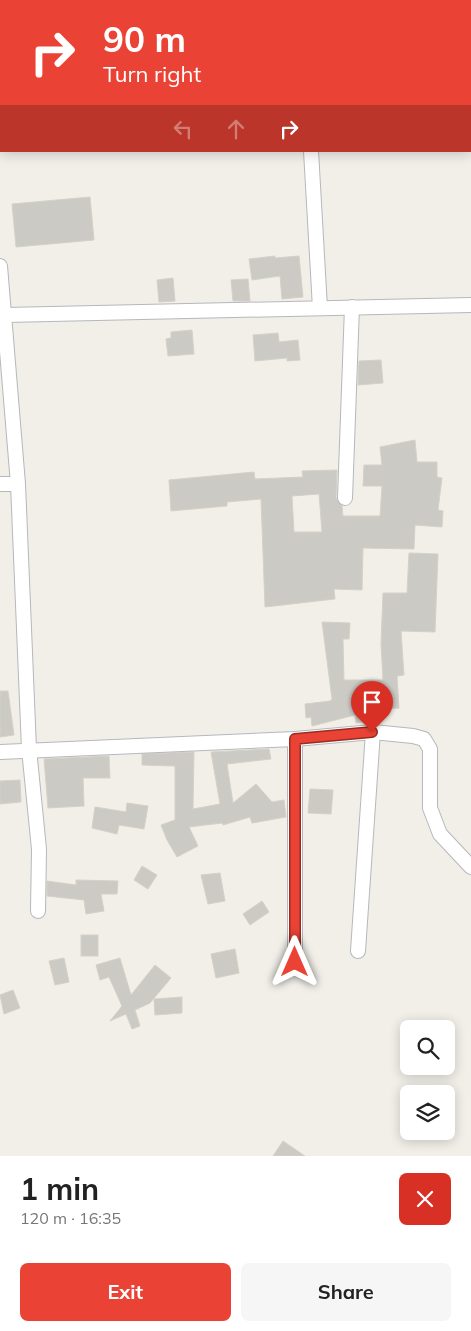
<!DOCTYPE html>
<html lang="en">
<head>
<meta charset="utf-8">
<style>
	:root { --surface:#fff; --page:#f6f6f6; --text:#222; --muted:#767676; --accent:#ea4335 }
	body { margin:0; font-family:Mulish,sans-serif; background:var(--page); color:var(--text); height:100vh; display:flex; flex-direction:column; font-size:19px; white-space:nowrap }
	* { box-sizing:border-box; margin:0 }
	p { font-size:16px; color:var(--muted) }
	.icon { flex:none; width:28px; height:28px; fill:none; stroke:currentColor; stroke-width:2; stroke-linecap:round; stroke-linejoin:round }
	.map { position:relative; height:1156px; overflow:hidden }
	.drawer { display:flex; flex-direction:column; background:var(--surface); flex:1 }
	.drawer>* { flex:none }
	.top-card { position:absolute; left:0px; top:0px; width:471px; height:152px; box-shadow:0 2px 12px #0003; background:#ea4335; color:#fff; overflow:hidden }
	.tools { position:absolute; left:400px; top:1020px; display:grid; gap:10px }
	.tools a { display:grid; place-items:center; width:55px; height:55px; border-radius:8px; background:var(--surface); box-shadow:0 2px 12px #0003; font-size:25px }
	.pin { position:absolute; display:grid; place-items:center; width:42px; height:42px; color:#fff; margin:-51px -21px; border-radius:50% 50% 50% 0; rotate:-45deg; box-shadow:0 0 5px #0007 }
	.pin .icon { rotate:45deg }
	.me { position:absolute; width:55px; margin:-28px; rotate:0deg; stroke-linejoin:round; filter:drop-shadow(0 0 4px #0008) }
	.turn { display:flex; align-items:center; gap:18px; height:105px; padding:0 20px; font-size:22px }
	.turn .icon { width:65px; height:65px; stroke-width:2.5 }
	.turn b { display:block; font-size:35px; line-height:42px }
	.lanes { display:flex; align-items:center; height:48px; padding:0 20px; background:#0003; justify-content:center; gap:25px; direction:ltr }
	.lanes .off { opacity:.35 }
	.round { display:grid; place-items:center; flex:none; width:52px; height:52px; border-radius:8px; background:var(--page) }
	.headline { display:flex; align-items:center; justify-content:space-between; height:85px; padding:0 20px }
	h1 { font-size:30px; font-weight:700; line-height:38px }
	.primary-button { display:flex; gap:10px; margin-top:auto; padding:10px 20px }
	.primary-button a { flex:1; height:58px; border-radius:8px; background:var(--accent); color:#fff; font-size:20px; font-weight:700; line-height:58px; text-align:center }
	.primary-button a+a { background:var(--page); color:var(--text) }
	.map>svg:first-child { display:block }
	.building { fill:#cccac5; stroke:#d6d1c6; fill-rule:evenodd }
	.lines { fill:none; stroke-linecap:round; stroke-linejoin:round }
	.street-casing { stroke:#b5b8bc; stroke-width:16 }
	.street { stroke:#fff; stroke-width:14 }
	.route-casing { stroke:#982c22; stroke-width:12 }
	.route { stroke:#ea4335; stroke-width:9 }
</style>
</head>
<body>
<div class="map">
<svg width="471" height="1156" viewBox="0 0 471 1156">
	<rect width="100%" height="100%" fill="#f1efe8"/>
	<!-- building -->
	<g class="building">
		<path d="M 90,197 L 94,240 L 16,247 L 12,204 Z"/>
		<path d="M 275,256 L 275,258 L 299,256 L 303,297 L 282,299 L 280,276 L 252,280 L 249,259 Z"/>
		<path d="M 173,278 L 175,301 L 159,302 L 157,280 Z"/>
		<path d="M 248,279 L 250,301 L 233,301 L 231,280 Z"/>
		<path d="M 192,330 L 194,354 L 168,356 L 166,339 L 171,338 L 171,332 Z"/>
		<path d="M 278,333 L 279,342 L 298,340 L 300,360 L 287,361 L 287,358 L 255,361 L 253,335 Z"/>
		<path d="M 381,360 L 383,383 L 358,385 L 359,361 Z"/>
		<path d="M 415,440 L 417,462 L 437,462 L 437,477 L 442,478 L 438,510 L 443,511 L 442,527 L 415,525 L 414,549 L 363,548 L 362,590 L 334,589 L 335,599 L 265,607 L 261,499 L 227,502 L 227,506 L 171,511 L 169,480 L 254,472 L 255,479 L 303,477 L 302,471 L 337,470 L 336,498 L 342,506 L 343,516 L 380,516 L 382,486 L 363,486 L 364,465 L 382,465 L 380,447 ZM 319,494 L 322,532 L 294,532 L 292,496 Z"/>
		<path d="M 409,553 L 438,554 L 435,632 L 401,631 L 404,675 L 397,676 L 399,708 L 371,710 L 373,720 L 356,723 L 355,715 L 312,726 L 311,717 L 306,718 L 305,704 L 330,701 L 332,699 L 322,622 L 350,623 L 349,639 L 343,639 L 344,680 L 383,680 L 381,644 L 383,593 L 407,593 Z"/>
		<path d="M 0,691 L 8,691 L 14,735 L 0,737 Z"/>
		<path d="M 269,749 L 271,759 L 227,764 L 233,803 L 256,784 L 272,802 L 284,800 L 286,817 L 252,823 L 250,817 L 223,825 L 222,823 L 189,827 L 198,846 L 177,857 L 167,840 L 161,825 L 175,820 L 175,766 L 142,765 L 142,754 L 194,752 L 193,809 L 220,804 L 211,752 Z"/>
		<path d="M 109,756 L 110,778 L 83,778 L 84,806 L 48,808 L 44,759 Z"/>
		<path d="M 20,780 L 21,802 L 0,804 L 0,781 Z"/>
		<path d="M 310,789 L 333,790 L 331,814 L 308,813 Z"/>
		<path d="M 127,803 L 148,806 L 144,829 L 119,825 L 117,834 L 92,828 L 95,807 L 126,812 Z"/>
		<path d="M 142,866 L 157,875 L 148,889 L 134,880 Z"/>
		<path d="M 220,873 L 225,901 L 208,904 L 201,875 Z"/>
		<path d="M 76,880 L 118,881 L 117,894 L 101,894 L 104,911 L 86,914 L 84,900 L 47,896 L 47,881 L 76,885 Z"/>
		<path d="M 262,901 L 269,912 L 250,925 L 243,914 Z"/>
		<rect x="81" y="935" width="17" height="21"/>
		<path d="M 235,949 L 239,973 L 216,978 L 211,954 Z"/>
		<path d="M 64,958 L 69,982 L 55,985 L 49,961 Z"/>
		<path d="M 120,958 L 131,995 L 155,965 L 171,978 L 150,1003 L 135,1010 L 140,1026 L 132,1029 L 126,1014 L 110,1021 L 122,1006 L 109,977 L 100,980 L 96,965 Z"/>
		<path d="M 13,990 L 20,1008 L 4,1014 L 0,995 Z"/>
		<path d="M 182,997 L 182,1013 L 155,1015 L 154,999 Z"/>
		<path d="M 283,1141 L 305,1156 L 273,1156 Z"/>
	</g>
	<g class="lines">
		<defs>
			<g id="street">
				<path d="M 439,1 L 439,0"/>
				<path d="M 470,73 L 471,73"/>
				<path d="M 311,151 L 320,308"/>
				<path d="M 0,266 L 18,484 L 29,749 L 39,849 L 38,911"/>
				<path d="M 5,315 L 471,305"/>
				<path d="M 0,484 L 18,484"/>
				<path d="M 345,498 L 352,307"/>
				<path d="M 295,739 L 295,962"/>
				<path d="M 0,752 L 295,739 L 373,732 L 413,736 L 424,739 L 430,749 L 430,808 L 440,834 L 471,867"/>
				<path d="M 358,951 L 373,732"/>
			</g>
		</defs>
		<!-- street casing -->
		<use href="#street" class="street-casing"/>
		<!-- street -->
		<use href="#street" class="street"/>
	</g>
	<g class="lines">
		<defs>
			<path id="route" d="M 295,962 L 295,739 L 372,732"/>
		</defs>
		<!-- route casing -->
		<use href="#route" class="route-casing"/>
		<!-- route -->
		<use href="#route" class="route"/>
	</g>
</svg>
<div class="tools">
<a><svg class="icon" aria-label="search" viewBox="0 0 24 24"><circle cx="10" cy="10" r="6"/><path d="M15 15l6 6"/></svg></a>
<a><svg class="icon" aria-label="layers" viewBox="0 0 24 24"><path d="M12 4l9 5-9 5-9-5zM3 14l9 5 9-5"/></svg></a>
</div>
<div class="pin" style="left:372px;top:732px;background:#d93025"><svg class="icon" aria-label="arrive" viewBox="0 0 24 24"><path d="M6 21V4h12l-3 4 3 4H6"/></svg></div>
<svg class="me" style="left:295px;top:962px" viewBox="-20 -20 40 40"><path d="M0-17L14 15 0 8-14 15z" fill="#ea4335" stroke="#fff" stroke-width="4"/></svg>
<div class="top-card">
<div class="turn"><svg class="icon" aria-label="right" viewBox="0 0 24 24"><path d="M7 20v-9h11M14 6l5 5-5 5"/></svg><div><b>90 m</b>Turn right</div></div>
<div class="lanes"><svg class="icon off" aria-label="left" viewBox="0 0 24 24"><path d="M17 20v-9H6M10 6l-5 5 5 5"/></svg><svg class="icon off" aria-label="ahead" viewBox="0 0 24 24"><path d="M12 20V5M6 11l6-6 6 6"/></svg><svg class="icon" aria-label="right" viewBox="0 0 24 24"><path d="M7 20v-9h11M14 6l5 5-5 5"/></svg></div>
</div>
</div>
<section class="drawer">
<div class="headline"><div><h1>1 min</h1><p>120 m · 16:35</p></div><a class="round" style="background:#d93025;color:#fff"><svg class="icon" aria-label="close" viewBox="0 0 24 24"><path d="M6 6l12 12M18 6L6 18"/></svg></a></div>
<div class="primary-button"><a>Exit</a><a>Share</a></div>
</section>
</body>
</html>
